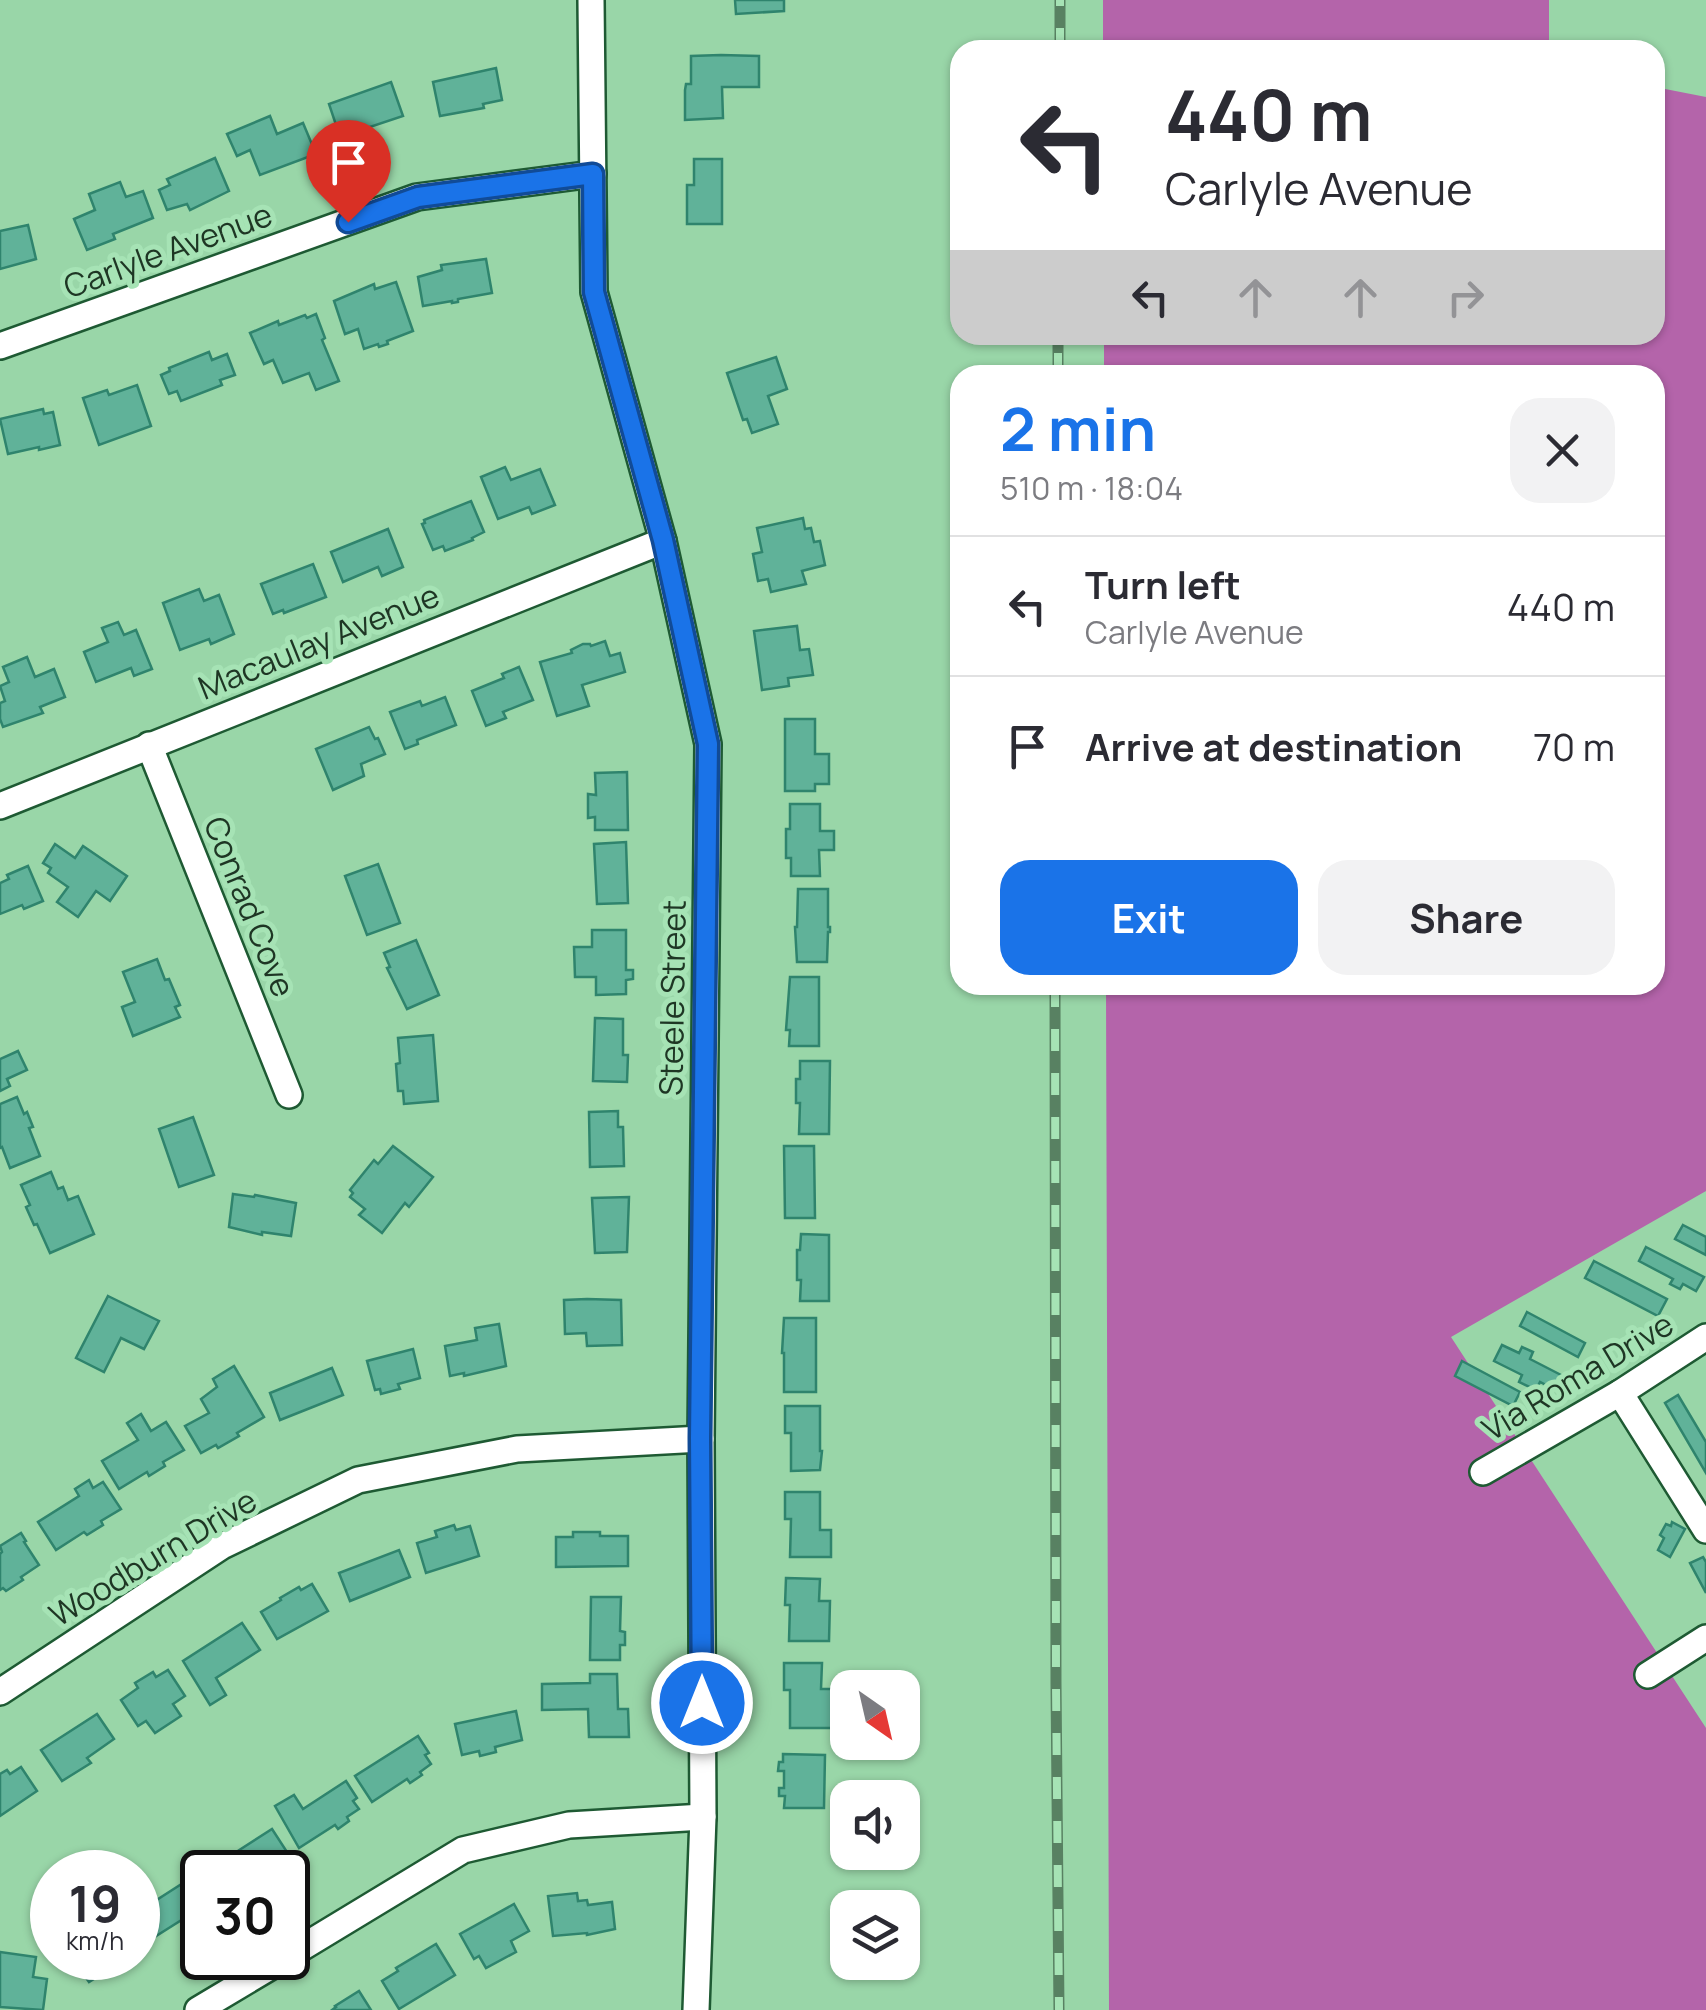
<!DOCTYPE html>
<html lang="en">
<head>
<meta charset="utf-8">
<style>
	:root { --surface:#fff; --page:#f2f2f3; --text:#2b2b33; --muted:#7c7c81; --line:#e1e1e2; --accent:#1a73e8 }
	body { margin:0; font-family:Manrope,sans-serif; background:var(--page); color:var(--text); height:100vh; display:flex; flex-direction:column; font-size:38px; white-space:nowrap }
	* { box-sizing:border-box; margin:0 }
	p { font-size:32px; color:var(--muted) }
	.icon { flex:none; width:55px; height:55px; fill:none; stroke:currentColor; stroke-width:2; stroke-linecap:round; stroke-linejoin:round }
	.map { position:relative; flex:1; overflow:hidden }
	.side { position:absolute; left:950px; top:365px; width:715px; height:630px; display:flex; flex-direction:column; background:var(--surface); border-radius:30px; box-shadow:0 2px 8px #0004 }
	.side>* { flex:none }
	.hud { position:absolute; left:950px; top:40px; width:715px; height:305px; border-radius:30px; box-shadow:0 2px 8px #0004; background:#fff; color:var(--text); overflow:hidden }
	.needle { width:65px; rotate:146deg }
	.buttons { position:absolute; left:830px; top:1670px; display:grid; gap:20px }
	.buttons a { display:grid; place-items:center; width:90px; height:90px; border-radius:20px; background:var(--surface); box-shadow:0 2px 8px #0004; font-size:50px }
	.speed { position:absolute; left:30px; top:1850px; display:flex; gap:20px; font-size:50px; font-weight:700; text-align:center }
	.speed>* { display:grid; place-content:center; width:130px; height:130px; border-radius:50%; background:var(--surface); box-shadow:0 2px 8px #0004; line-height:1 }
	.speed small { font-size:25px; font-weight:400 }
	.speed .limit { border:5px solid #111; border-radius:15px; background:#fff; color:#111 }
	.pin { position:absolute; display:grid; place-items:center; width:85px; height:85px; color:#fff; margin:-102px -42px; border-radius:50% 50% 50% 0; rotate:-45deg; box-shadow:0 0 10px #0007 }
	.pin .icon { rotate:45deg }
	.me { position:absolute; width:110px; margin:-55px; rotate:0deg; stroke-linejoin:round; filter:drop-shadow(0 0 8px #0008) }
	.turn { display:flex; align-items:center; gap:35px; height:210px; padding:0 50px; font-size:45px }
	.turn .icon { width:130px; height:130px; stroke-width:2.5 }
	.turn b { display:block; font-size:70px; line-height:85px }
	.lanes { display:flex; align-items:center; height:95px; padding:0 50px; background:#0003; justify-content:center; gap:50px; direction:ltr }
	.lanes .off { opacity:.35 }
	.round { display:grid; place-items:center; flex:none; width:105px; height:105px; border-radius:30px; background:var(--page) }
	.headline { display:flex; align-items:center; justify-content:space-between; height:170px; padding:0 50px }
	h1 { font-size:60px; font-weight:700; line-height:75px; color:var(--accent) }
	.cta { display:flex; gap:20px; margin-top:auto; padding:20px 50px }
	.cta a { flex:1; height:115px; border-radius:30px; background:var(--accent); color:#fff; font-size:40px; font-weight:700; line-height:115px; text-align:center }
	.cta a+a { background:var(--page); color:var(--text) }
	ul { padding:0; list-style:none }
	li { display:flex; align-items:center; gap:30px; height:140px; padding:0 50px; border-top:2px solid var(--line) }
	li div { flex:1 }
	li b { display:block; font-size:38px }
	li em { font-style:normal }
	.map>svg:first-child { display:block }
	.forest { fill:#b464aa }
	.building { fill:#60b299; stroke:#2f846d; stroke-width:2.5 }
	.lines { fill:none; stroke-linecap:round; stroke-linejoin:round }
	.street-casing { stroke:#1e5a33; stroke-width:30 }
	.street { stroke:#fff; stroke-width:25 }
	.rail-casing { stroke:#588162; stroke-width:11 }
	.rail { stroke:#a6e3b5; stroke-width:8; stroke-dasharray:22; stroke-linecap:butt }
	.route-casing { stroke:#114b97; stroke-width:25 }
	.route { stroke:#1a73e8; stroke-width:18 }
	.labels { text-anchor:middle; stroke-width:10; stroke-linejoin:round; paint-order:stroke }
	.street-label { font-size:32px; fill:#1e3624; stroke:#a6e3b5 }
</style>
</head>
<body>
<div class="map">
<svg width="1706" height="2010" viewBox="0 0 1706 2010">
	<rect width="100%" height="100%" fill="#99d6a8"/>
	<!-- forest -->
	<g class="forest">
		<rect x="1103" y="0" width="446" height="50"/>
		<path d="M 1655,87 L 1706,97 L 1706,1191 L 1451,1337 L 1706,1728 L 1706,2010 L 1109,2010 L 1106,985 L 1655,985 L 1655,375 L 1104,375 L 1104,335 L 1655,335 Z"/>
	</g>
	<!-- building -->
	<g class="building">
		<path d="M 735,0 L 784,0 L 784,11 L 736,14 Z"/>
		<path d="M 721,55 L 759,56 L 759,87 L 722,87 L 723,118 L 685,120 L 685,90 L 686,84 L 691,84 L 691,56 Z"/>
		<path d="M 496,68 L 502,100 L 483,104 L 484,108 L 440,116 L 433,82 Z"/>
		<path d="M 391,82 L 403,116 L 340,137 L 329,104 Z"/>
		<path d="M 270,116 L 277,134 L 303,123 L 316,154 L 260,175 L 250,150 L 237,156 L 227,134 Z"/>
		<path d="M 215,158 L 229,191 L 190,210 L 187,204 L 167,210 L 159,190 L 170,185 L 167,179 Z"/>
		<path d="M 694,159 L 722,159 L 722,224 L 687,224 L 687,185 L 694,185 Z"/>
		<path d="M 120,182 L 126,197 L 143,191 L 153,218 L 113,234 L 115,239 L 87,250 L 74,219 L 95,210 L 89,194 Z"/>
		<path d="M 28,225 L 36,259 L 0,269 L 0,231 Z"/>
		<path d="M 486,259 L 492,293 L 458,299 L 458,302 L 452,303 L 452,301 L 423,306 L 418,277 L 442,270 L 441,265 Z"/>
		<path d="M 396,282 L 413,331 L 387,341 L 388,344 L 379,347 L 378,344 L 364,349 L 358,329 L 345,334 L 334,301 L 374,284 L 375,289 Z"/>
		<path d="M 316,314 L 325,338 L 322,340 L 339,381 L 316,390 L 309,373 L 283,383 L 273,360 L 264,364 L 250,333 L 278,321 L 279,325 L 305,315 L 307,318 Z"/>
		<path d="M 209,352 L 212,360 L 227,354 L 235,375 L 220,380 L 222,385 L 181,401 L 177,391 L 169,394 L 161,375 L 170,371 L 169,368 Z"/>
		<path d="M 776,357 L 787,389 L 768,396 L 778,424 L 752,433 L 747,419 L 743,420 L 727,373 Z"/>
		<path d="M 137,385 L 151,426 L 99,445 L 83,398 L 107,390 L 109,395 Z"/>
		<path d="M 43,409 L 44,414 L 53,412 L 60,445 L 39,450 L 39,447 L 8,454 L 0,419 Z"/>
		<path d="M 505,467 L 511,480 L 540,469 L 555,505 L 532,514 L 529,507 L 498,519 L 481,477 Z"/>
		<path d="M 471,501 L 484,532 L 472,538 L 473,540 L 445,551 L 443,546 L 433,550 L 422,524 L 425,523 L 424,520 Z"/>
		<path d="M 803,518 L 805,529 L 811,528 L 814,542 L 820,541 L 825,565 L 802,571 L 806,584 L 771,592 L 768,579 L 758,581 L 753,554 L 762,552 L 757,528 Z"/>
		<path d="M 388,529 L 403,567 L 382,576 L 378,567 L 343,582 L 331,552 Z"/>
		<path d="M 313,564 L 326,597 L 284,613 L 283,610 L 273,614 L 261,584 Z"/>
		<path d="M 199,589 L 204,601 L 219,595 L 234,634 L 211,644 L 209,639 L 180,650 L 163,603 Z"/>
		<path d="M 118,622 L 124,635 L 136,630 L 152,669 L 134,676 L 131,668 L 96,682 L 84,652 L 108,642 L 102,628 Z"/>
		<path d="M 797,626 L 800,650 L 809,649 L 813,675 L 788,678 L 789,686 L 762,690 L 754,631 Z"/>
		<path d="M 605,641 L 610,656 L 620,653 L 625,672 L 582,685 L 589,706 L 557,716 L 540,662 L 572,653 L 571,650 L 583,644 L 590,644 L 591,646 Z"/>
		<path d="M 27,657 L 35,677 L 54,669 L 65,697 L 40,707 L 43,713 L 3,727 L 0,719 L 0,703 L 5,701 L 0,686 L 9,682 L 3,667 Z"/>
		<path d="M 519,667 L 533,700 L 503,712 L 506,718 L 486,726 L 472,691 L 504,678 L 502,674 Z"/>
		<path d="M 445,697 L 456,725 L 417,740 L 418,744 L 405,749 L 390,712 L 420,701 L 422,706 Z"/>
		<path d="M 785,719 L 815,719 L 815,754 L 829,754 L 829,784 L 815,784 L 815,791 L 785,791 Z"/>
		<path d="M 369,727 L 375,739 L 378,738 L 385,754 L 361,764 L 364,776 L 333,790 L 316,749 Z"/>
		<path d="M 627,772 L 628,830 L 595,830 L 595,817 L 588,818 L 588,794 L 596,795 L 595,773 Z"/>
		<path d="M 790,804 L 820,804 L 820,831 L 834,831 L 834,850 L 819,850 L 820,876 L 791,876 L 791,858 L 786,858 L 786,829 L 790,829 Z"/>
		<path d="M 626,842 L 628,903 L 597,904 L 594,844 Z"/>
		<path d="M 55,844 L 75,858 L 83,846 L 127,876 L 110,901 L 96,891 L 78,917 L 57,902 L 68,887 L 48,873 L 51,868 L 43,863 Z"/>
		<path d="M 378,864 L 400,923 L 367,935 L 345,876 Z"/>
		<path d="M 28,866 L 43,901 L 24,909 L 22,905 L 0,914 L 0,883 L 9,879 L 7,875 Z"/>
		<path d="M 798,889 L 828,889 L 828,927 L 830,927 L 830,932 L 828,932 L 827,962 L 797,962 L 795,927 L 797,927 Z"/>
		<path d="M 592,930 L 626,930 L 626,970 L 633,970 L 633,979 L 626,980 L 626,994 L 596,995 L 596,977 L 575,977 L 574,947 L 592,947 Z"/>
		<path d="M 416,940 L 439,995 L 407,1009 L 387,968 L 390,967 L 384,953 Z"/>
		<path d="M 157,959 L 165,980 L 169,979 L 180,1005 L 175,1007 L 180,1017 L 133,1036 L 122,1007 L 135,1002 L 123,972 Z"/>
		<path d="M 790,977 L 819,977 L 819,1046 L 789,1046 L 790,1030 L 786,1030 Z"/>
		<path d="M 595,1018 L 623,1019 L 623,1055 L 628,1055 L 627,1082 L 593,1081 Z"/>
		<path d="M 433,1035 L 438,1101 L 404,1104 L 403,1091 L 398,1091 L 396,1064 L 400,1063 L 398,1038 Z"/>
		<path d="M 18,1051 L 27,1070 L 7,1079 L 10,1086 L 0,1091 L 0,1059 Z"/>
		<path d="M 800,1061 L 830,1061 L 829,1134 L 799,1134 L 800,1103 L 796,1103 L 796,1079 L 800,1079 Z"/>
		<path d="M 17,1097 L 24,1114 L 27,1112 L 33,1127 L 29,1128 L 40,1156 L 10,1168 L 2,1147 L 0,1148 L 0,1104 Z"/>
		<path d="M 618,1111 L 618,1127 L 623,1127 L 624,1166 L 590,1167 L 589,1112 Z"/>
		<path d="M 193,1117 L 214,1175 L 179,1187 L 159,1129 Z"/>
		<path d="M 393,1146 L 433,1177 L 409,1207 L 405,1203 L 382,1233 L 359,1215 L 365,1209 L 350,1197 L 353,1193 L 350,1190 L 374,1160 L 378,1164 Z"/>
		<path d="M 784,1146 L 814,1146 L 815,1218 L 785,1218 Z"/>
		<path d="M 51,1172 L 58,1189 L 63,1187 L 68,1200 L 78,1196 L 94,1234 L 50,1253 L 37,1224 L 34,1225 L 26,1207 L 30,1205 L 21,1185 Z"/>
		<path d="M 233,1194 L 254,1197 L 255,1195 L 296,1203 L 291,1236 L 262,1232 L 262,1235 L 229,1227 Z"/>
		<path d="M 629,1197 L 627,1252 L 595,1253 L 592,1198 Z"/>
		<path d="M 1683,1225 L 1706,1237 L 1706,1255 L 1675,1239 Z"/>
		<path d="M 801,1234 L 829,1235 L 829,1301 L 800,1301 L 801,1280 L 797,1280 L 797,1250 L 800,1250 Z"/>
		<path d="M 1646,1247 L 1704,1277 L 1696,1291 L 1683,1284 L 1680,1289 L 1670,1284 L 1673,1279 L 1639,1261 Z"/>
		<path d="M 1594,1261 L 1667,1299 L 1658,1316 L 1585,1278 Z"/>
		<path d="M 108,1296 L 159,1321 L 144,1349 L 121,1338 L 104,1372 L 76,1358 Z"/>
		<path d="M 587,1299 L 621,1300 L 622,1345 L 587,1346 L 586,1333 L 565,1334 L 564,1300 Z"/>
		<path d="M 1527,1312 L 1585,1343 L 1578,1357 L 1520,1326 Z"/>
		<path d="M 784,1318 L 816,1318 L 816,1392 L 784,1392 L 784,1353 L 782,1353 Z"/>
		<path d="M 499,1324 L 506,1366 L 464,1376 L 464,1373 L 450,1376 L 445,1346 L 477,1340 L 475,1328 Z"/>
		<path d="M 1502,1345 L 1519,1353 L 1522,1347 L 1533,1352 L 1530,1359 L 1561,1375 L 1554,1389 L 1540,1382 L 1536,1390 L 1519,1382 L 1522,1375 L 1494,1361 Z"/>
		<path d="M 413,1349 L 420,1378 L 398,1384 L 400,1389 L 381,1394 L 380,1389 L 375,1390 L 367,1361 Z"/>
		<path d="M 1462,1361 L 1520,1392 L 1513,1406 L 1455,1376 Z"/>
		<path d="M 234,1366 L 264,1417 L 237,1433 L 239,1436 L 218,1448 L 216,1445 L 201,1453 L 185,1426 L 209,1413 L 201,1399 L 217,1387 L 213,1379 Z"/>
		<path d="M 332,1368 L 343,1395 L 280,1420 L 270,1393 Z"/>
		<path d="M 1678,1395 L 1706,1442 L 1706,1473 L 1665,1403 Z"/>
		<path d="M 785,1406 L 820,1406 L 820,1451 L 822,1451 L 820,1470 L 791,1471 L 791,1433 L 785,1433 Z"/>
		<path d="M 141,1414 L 151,1431 L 166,1422 L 184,1450 L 163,1462 L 165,1466 L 149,1476 L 147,1472 L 119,1489 L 102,1461 L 138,1440 L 127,1423 Z"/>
		<path d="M 89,1480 L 93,1488 L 103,1482 L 121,1509 L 101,1521 L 103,1525 L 87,1535 L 84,1532 L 56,1550 L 38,1522 L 79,1496 L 75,1489 Z"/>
		<path d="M 785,1492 L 820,1492 L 820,1530 L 831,1530 L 831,1557 L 790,1557 L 791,1519 L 785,1519 Z"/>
		<path d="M 1672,1522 L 1685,1529 L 1670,1557 L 1658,1550 L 1664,1538 L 1660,1535 L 1666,1524 L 1671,1526 Z"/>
		<path d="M 454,1525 L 456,1530 L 470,1526 L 479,1556 L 426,1573 L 417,1543 L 437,1537 L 435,1531 Z"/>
		<path d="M 573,1532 L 600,1532 L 600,1536 L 628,1536 L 628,1566 L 556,1567 L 556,1537 L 573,1537 Z"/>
		<path d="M 21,1533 L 26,1541 L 24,1542 L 39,1565 L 21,1577 L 23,1580 L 6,1591 L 3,1588 L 0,1590 L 0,1554 L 2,1552 L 0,1546 Z"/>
		<path d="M 399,1550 L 410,1577 L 350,1601 L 339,1573 Z"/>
		<path d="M 1703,1557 L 1706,1562 L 1706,1593 L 1690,1563 Z"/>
		<path d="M 786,1578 L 820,1579 L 819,1601 L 830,1601 L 829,1641 L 789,1641 L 790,1605 L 785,1605 Z"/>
		<path d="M 312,1584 L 328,1611 L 277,1639 L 261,1612 L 281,1600 L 280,1598 L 299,1587 L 301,1590 Z"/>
		<path d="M 591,1597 L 621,1597 L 620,1631 L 625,1632 L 625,1645 L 620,1645 L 620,1660 L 590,1660 Z"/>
		<path d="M 242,1623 L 260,1650 L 216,1678 L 226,1695 L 210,1705 L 183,1661 Z"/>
		<path d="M 784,1663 L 822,1663 L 821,1689 L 834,1689 L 834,1728 L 790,1728 L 790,1690 L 784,1690 Z"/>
		<path d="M 168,1670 L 185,1696 L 173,1704 L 181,1716 L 155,1733 L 146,1721 L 138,1726 L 121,1700 L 138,1688 L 135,1683 L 153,1672 L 156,1677 Z"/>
		<path d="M 590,1674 L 617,1674 L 618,1709 L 628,1709 L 629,1737 L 589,1737 L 588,1709 L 542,1710 L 542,1684 L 590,1683 Z"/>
		<path d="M 516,1711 L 522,1740 L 495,1747 L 496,1752 L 480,1756 L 479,1751 L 462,1755 L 455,1724 Z"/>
		<path d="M 97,1714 L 114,1739 L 87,1758 L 91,1763 L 62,1781 L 41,1750 Z"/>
		<path d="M 418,1736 L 429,1753 L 425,1755 L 431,1764 L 420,1772 L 422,1775 L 410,1783 L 407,1779 L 372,1802 L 355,1776 Z"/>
		<path d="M 783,1754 L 825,1755 L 824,1808 L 784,1808 L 785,1796 L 779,1796 L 779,1788 L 784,1788 L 784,1771 L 778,1771 L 779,1762 L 783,1762 Z"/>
		<path d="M 21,1767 L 37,1791 L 0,1816 L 0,1774 L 7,1770 L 10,1774 Z"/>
		<path d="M 346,1781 L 357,1798 L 353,1801 L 359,1809 L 347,1817 L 349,1821 L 338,1829 L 335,1825 L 299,1848 L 275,1806 L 294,1795 L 303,1809 Z"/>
		<path d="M 272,1829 L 289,1855 L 261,1872 L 221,1872 L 216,1865 Z"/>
		<path d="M 194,1876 L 202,1890 L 202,1907 L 153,1938 L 138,1912 Z"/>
		<path d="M 577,1893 L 578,1901 L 587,1900 L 588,1905 L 612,1902 L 615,1929 L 587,1935 L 587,1933 L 553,1936 L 548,1896 Z"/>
		<path d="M 514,1904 L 529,1931 L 511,1941 L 516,1952 L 486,1968 L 479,1956 L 474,1959 L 460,1934 Z"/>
		<path d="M 436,1944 L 455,1975 L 399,2009 L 382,1981 L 398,1971 L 396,1968 Z"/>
		<path d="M 0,1952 L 36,1957 L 33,1977 L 47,1979 L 43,2010 L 0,2007 Z"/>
		<path d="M 72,1958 L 127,1958 L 89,1982 Z"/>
		<path d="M 359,1991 L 371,2010 L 332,2010 L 336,2007 L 335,2006 Z"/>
	</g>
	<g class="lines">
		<defs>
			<g id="street">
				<path d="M 591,0 L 594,292 L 663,541 L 708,744 L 701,1439 L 703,1817 L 696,2010"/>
				<path d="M 0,346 L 417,197 L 593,174"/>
				<path d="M 149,745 L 289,1095"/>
				<path d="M 0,806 L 663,541"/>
				<path d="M 1620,1393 L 1706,1530"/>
				<path d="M 1483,1472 L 1620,1393 L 1706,1337"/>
				<path d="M 1648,1675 L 1706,1638"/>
				<path d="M 0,1692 L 222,1546 L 358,1480 L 517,1449 L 701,1439"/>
				<path d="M 288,1956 L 463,1850 L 569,1825 L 703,1817"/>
				<path d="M 198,2010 L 285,1958"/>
			</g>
		</defs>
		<!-- street casing -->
		<use href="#street" class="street-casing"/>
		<!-- street -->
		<use href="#street" class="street"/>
		<defs>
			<g id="rail">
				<path d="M 1060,50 L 1060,0"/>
				<path d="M 1058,375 L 1058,335"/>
				<path d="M 1055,985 L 1056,1684 L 1059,2010"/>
			</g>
		</defs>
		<!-- rail casing -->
		<use href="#rail" class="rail-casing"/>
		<!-- rail -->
		<use href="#rail" class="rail"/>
	</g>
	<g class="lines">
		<defs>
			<path id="route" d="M 348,222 L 418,197 L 593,174 L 594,292 L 663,540 L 708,744 L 700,1438 L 702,1703"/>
		</defs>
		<!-- route casing -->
		<use href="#route" class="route-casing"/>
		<!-- route -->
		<use href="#route" class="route"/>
	</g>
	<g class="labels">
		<!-- street labels -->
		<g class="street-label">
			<text transform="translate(168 251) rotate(-20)" y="11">Carlyle Avenue</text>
			<text transform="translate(319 642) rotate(-22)" y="11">Macaulay Avenue</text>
			<text transform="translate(249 907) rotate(68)" y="11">Conrad Cove</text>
			<text transform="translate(673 998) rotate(-89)" y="11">Steele Street</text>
			<text transform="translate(1578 1377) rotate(-31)" y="11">Via Roma Drive</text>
			<text transform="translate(153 1558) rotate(-31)" y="11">Woodburn Drive</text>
		</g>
	</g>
</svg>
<div class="buttons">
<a><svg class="needle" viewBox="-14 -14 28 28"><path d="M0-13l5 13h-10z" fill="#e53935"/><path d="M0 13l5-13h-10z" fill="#7c7c81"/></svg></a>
<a><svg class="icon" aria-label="sound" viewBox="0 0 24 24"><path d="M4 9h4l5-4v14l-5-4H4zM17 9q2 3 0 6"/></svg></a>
<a><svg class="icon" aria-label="layers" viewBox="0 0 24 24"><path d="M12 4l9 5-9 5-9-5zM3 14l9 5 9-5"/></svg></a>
</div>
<div class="speed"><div>19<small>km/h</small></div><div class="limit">30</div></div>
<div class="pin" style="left:348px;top:222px;background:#d93025"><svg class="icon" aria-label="arrive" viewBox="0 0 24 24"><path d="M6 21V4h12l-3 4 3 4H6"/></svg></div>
<svg class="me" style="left:702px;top:1703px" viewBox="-20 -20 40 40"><circle r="17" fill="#1a73e8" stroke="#fff" stroke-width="3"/><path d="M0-11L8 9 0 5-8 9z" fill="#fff"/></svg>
<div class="hud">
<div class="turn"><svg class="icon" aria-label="left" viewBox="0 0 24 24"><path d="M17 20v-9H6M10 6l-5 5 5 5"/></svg><div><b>440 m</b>Carlyle Avenue</div></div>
<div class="lanes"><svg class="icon" aria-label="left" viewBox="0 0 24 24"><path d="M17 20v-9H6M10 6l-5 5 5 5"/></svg><svg class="icon off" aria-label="ahead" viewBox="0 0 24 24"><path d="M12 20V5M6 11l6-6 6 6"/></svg><svg class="icon off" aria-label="ahead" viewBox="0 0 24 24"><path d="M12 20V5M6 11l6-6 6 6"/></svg><svg class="icon off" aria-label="right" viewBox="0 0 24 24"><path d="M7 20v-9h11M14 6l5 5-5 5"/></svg></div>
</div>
<section class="side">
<div class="headline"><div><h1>2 min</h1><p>510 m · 18:04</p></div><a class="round"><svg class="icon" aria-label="close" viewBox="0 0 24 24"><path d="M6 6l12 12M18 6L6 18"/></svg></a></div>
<ul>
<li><svg class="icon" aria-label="left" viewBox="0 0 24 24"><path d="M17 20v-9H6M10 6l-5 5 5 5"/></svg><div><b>Turn left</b><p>Carlyle Avenue</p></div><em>440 m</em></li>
<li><svg class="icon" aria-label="arrive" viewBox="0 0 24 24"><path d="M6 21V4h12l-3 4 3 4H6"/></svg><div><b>Arrive at destination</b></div><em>70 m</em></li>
</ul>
<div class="cta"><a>Exit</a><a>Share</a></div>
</section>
</div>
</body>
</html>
